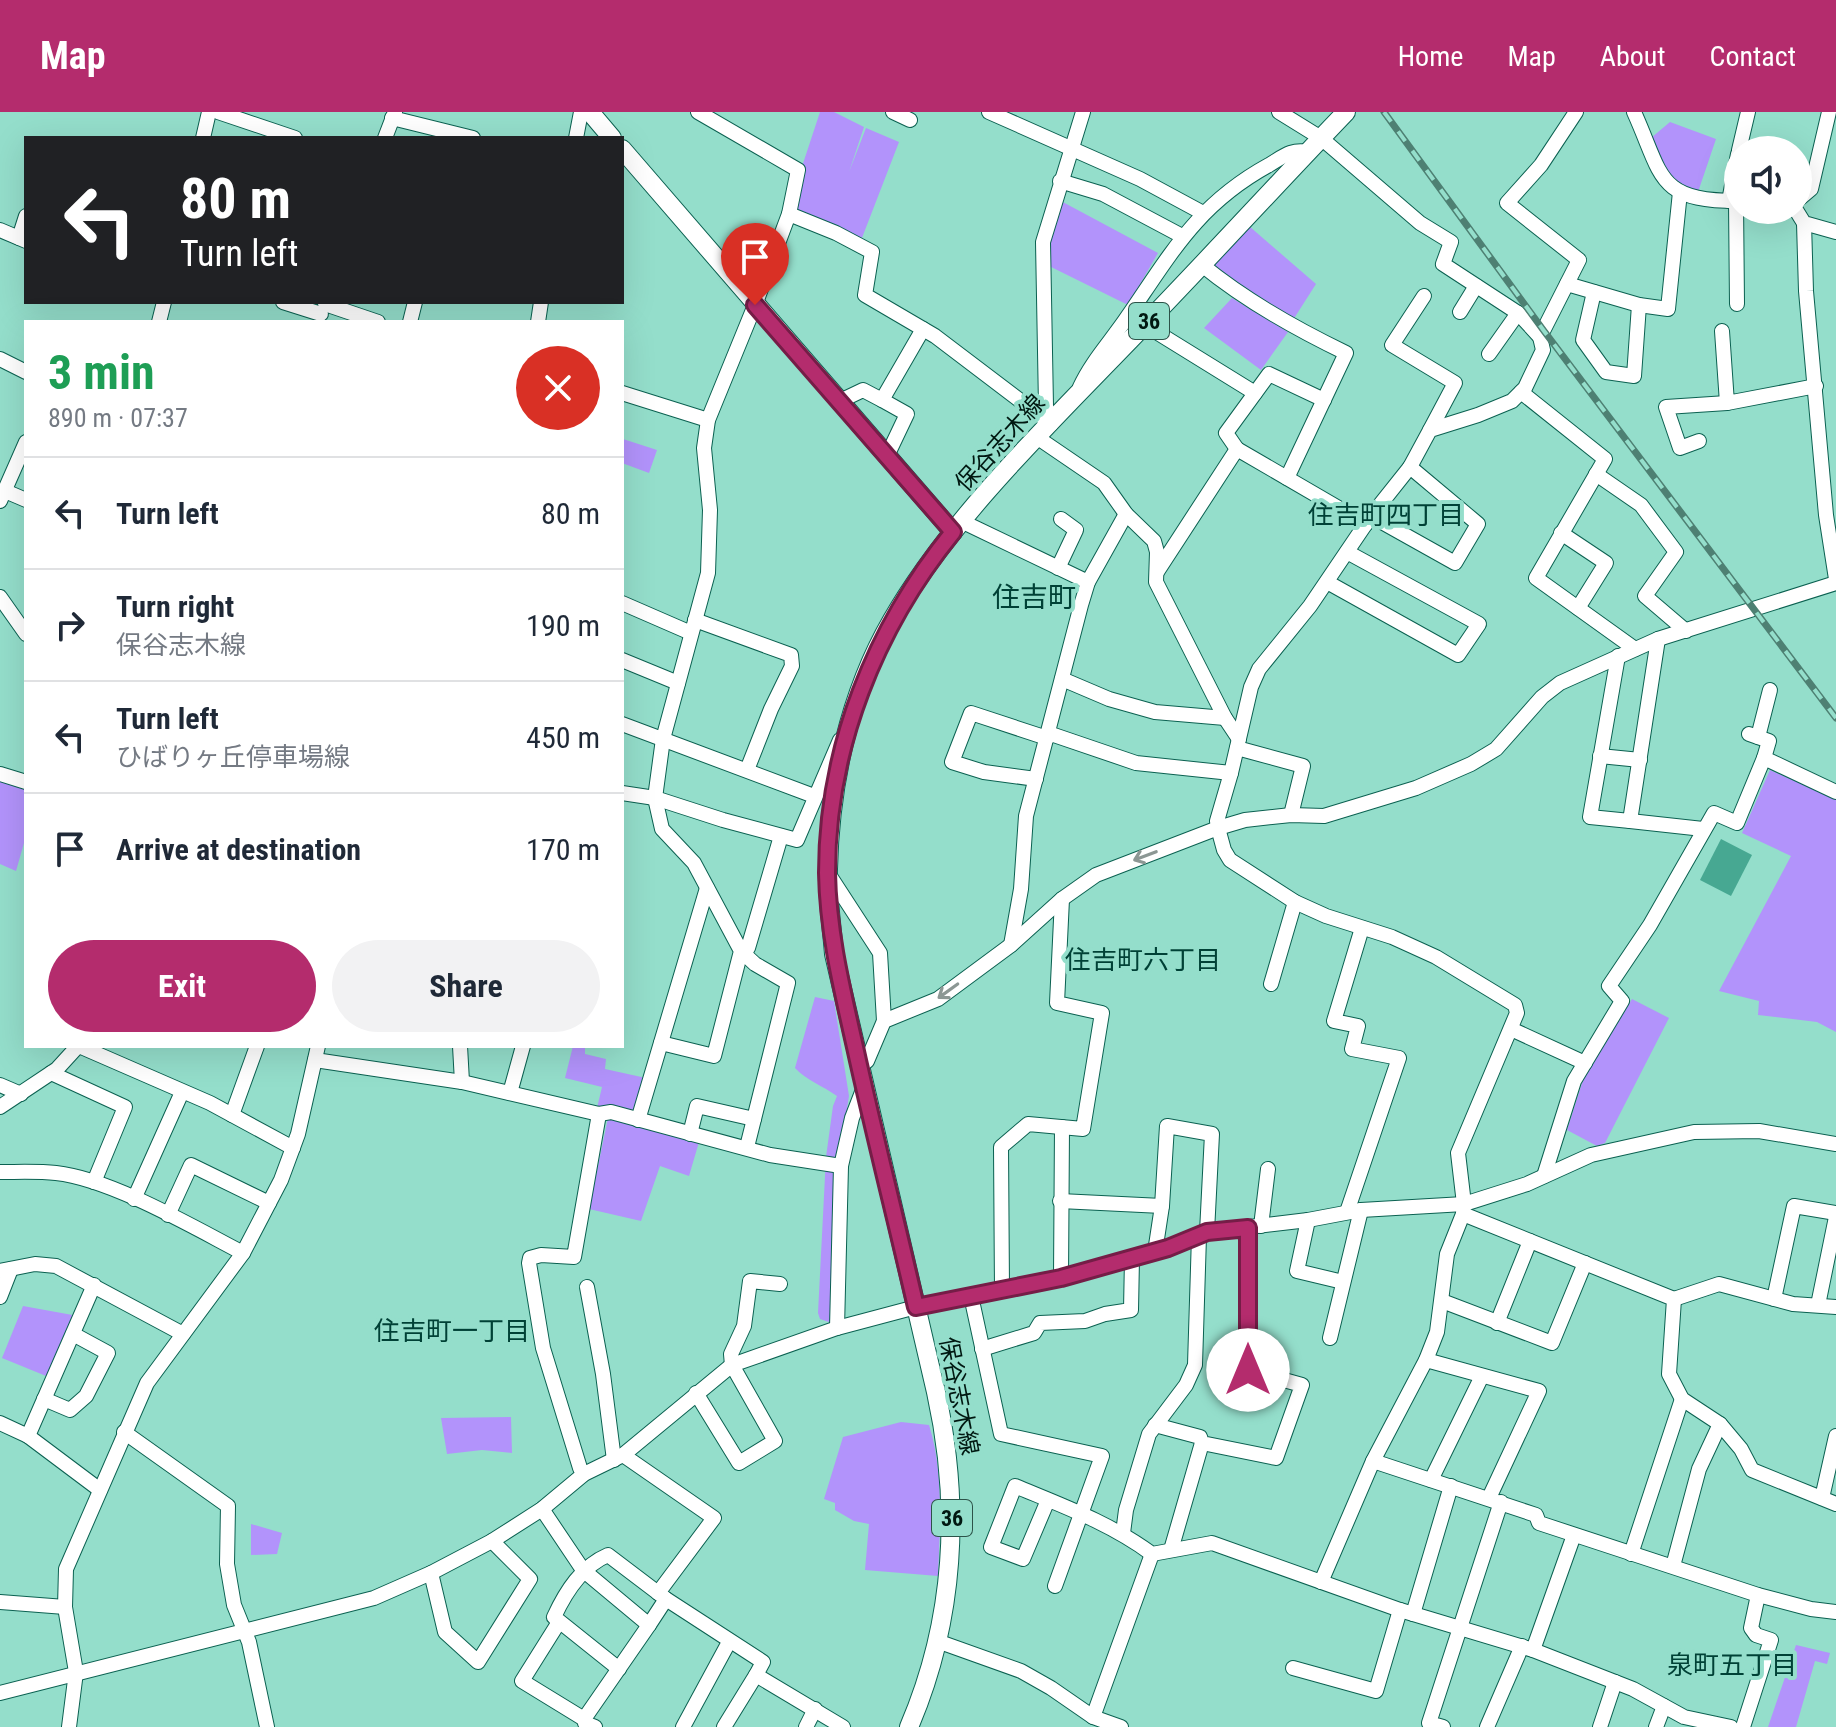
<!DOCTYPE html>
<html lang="en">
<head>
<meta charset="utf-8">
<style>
	:root { --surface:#fff; --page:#f2f2f3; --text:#1f2937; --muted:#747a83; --line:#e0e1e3; --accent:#b42c6d }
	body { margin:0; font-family:"Roboto Condensed","Noto Sans JP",sans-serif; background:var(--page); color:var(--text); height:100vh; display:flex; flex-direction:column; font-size:30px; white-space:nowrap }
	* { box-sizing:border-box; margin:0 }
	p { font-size:26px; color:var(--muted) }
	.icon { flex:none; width:44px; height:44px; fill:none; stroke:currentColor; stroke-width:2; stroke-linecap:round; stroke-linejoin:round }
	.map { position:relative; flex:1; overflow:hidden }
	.sheet { position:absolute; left:24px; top:208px; width:600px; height:728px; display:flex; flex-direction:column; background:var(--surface); border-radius:0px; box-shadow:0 8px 32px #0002 }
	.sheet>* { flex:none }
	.banner { position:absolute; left:24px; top:24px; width:600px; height:168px; border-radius:0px; box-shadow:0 8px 32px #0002; background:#202124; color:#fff; overflow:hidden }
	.controls { position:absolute; left:1724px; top:24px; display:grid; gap:16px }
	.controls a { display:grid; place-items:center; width:88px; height:88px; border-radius:50%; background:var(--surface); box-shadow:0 8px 32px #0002; font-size:40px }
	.pin { position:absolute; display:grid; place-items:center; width:68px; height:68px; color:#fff; margin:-82px -34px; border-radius:50% 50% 50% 0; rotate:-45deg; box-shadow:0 0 8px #0007 }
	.pin .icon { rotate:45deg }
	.me { position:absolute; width:88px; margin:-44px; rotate:0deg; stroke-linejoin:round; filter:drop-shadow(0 0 6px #0008) }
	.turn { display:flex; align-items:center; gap:28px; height:168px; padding:0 24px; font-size:36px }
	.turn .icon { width:104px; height:104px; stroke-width:2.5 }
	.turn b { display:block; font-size:56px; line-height:68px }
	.round { display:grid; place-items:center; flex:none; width:84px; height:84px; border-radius:42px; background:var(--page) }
	.headline { display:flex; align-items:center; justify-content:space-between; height:136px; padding:0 24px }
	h1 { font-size:48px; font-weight:700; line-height:60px; color:#1e9e55 }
	.action { display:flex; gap:16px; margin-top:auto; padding:16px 24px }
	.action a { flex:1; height:92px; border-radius:48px; background:var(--accent); color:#fff; font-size:32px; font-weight:700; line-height:92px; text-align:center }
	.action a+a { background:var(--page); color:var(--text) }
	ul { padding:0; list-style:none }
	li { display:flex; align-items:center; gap:24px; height:112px; padding:0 24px; border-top:2px solid var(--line) }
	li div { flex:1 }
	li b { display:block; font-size:30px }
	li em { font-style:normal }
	header { display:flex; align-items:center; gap:48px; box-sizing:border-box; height:112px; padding:0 40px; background:var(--accent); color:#fff }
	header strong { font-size:38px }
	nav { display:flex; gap:44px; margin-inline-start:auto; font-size:28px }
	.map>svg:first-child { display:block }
	.green { fill:#b293fb }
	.water { fill:#47a892 }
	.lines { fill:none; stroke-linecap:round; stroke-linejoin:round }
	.minor-casing { stroke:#0b6151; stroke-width:16 }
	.major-casing { stroke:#0b6151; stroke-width:20 }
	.minor { stroke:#fff; stroke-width:14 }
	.major { stroke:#fff; stroke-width:18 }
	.rail-casing { stroke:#4e8073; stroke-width:7 }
	.rail { stroke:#94decb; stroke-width:4; stroke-dasharray:12; stroke-linecap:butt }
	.oneway { stroke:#8c9794 }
	.route-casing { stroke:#751d47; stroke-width:20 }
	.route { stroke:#b42c6d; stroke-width:14 }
	.labels { text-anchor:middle; stroke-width:8; stroke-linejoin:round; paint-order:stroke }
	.shield { fill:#94decb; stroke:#2c5349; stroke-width:2 }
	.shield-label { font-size:22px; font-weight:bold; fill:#001811 }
	.street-label { font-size:24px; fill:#001811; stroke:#94decb }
	.neighbourhood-label { font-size:26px; fill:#004136; stroke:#94decb }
	.quarter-label { font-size:28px; fill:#004136; stroke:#94decb }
</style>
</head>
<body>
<header>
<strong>Map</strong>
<nav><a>Home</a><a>Map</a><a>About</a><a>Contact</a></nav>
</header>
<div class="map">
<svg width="1836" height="1615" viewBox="0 0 1836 1615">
	<rect width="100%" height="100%" fill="#94decb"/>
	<!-- green -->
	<g class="green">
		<path d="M 820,0 L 834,0 L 864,15 L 849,60 L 866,16 L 899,30 L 860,131 L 788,97 Z"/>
		<path d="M 1670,10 L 1716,27 L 1698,80 C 1665,68 1663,56 1651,26 Z"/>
		<path d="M 1059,88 L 1158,141 L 1128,193 L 1043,151 Z"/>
		<path d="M 1249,114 L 1316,172 L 1293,208 L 1209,153 Z"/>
		<path d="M 1232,186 L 1288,220 L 1261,258 L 1204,216 Z"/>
		<path d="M 623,327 L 657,338 L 649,361 L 622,351 Z"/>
		<path d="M 1770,658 L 1836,687 L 1836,920 L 1817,910 L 1758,903 L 1759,889 L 1719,879 L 1791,744 L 1742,721 Z"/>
		<path d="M 0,666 L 26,675 L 26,724 L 16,759 L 0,752 Z"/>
		<path d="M 815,885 L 834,889 L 849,984 L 840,1039 L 833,1206 L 829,1210 L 820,1207 L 818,1201 L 826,1045 L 833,994 L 837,984 C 823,974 806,968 795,956 Z"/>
		<path d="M 1632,887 L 1669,906 L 1605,1031 L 1597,1034 L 1567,1018 L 1583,968 Z"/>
		<path d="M 573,934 L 585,934 L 585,942 L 606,947 L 605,957 L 646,966 L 637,998 L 632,1001 L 597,996 L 602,975 L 565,966 Z"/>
		<path d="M 608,1006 L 699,1030 L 689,1064 L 660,1054 L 641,1109 L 589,1097 Z"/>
		<path d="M 23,1194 L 78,1204 L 51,1266 L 2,1246 Z"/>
		<path d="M 511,1305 L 512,1341 L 482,1338 L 447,1342 L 441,1306 Z"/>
		<path d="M 901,1310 L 929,1313 C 944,1360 940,1415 938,1464 L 865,1458 L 869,1412 L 854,1409 L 835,1398 L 835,1391 L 824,1387 L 843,1325 Z"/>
		<path d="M 251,1412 L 282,1421 L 277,1442 L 251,1443 Z"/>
		<path d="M 1796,1533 L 1830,1541 L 1827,1552 L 1815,1549 L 1796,1615 L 1768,1615 Z"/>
	</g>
	<!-- water -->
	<path class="water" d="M 1721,727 L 1752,743 L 1731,784 L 1700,768 Z"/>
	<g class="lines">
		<defs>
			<g id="minor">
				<path d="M 218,0 L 295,26"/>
				<path d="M 893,0 L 910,8"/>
				<path d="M 989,0 L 1140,67 L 1203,101"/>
				<path d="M 1279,0 L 1321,26 L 1420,111 L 1451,130 L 1443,152 L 1518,201 L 1540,225"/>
				<path d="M 1634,0 C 1663,64 1656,89 1738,89"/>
				<path d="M 392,6 L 473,26"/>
				<path d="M 203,26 L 209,0"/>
				<path d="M 385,26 L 395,0"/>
				<path d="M 576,26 L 581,0"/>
				<path d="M 1739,38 L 1748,0"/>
				<path d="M 1060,69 L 1103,82 L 1182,124"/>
				<path d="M 1798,88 L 1811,77 L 1829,0"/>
				<path d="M 1729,89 L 1738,42"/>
				<path d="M 1736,89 L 1737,192"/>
				<path d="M 1796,98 L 1804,111 L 1836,120"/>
				<path d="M 789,102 L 836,121 L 872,140 L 865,183 L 935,224 L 1051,312"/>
				<path d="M 1804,111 L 1806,179 L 1826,403 L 1836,467"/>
				<path d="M 0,118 L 26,129"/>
				<path d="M 19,126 L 26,104"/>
				<path d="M 1202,153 C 1246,189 1294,216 1346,241 L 1287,366"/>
				<path d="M 1567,172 L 1639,193 L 1668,197 L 1680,80"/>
				<path d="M 1594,180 L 1583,228 L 1606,260 L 1634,264 L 1639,193"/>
				<path d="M 1424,184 L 1392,233 L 1455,271 L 1430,318"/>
				<path d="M 283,190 L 321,202"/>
				<path d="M 325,192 L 378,210"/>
				<path d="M 1460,200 L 1476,174"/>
				<path d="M 159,210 L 164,190"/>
				<path d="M 410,210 L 415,190"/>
				<path d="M 538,210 L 541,190"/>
				<path d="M 1145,213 L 1255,281"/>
				<path d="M 1722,219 L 1727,291 L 1816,274"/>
				<path d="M 1489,242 L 1518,201"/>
				<path d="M 0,247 L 26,260"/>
				<path d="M 1080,275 C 1092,249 1112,228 1128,204 C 1172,140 1198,92 1269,53 C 1284,44 1291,37 1308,40"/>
				<path d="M 1521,280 L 1605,347 L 1536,466 L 1635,537"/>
				<path d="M 622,281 L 708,308"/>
				<path d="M 882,288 L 907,302 L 887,344"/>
				<path d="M 840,289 L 863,278 L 882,288 L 923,217"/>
				<path d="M 1051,312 L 1046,294 L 1043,130 L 1083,0"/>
				<path d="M 1038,326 L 1104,371 L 1126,402 L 1154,429 L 1157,440 L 1156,470 L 1225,606 L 1239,627"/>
				<path d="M 1699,329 L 1680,336 L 1666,295 L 1727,291"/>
				<path d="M 1237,337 L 1226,321 L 1269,262 L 1324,288"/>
				<path d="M 1596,362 L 1641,393 L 1676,440 L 1645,484 L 1686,519"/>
				<path d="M 5,379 L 26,388"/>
				<path d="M 0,389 L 26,330"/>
				<path d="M 1371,404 L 1455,451 L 1478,412 L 1410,355"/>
				<path d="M 961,409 L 1088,470"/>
				<path d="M 1561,421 L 1606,451 L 1578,496"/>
				<path d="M 1058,456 L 1076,418 L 1061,407"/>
				<path d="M 1157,460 L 1237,337 L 1366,412"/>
				<path d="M 1327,470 L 1458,543 L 1479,512 L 1347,440"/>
				<path d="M 0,485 L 26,522"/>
				<path d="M 622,491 L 691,521"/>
				<path d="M 695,508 L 791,543 L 792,554 L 771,597 L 747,658"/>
				<path d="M 1618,544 L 1590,705 L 1630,709 L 1658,527"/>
				<path d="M 622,548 L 678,571"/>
				<path d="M 1062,567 L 1109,587 L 1155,600 L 1225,606"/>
				<path d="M 622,612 L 814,684"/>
				<path d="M 1048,621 L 1136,651 L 1231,661"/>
				<path d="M 1749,622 L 1769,629 L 1764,646"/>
				<path d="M 1758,625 L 1770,578"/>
				<path d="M 1237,636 L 1303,654 L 1291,703"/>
				<path d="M 1600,644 L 1640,648"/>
				<path d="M 0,662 L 26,670"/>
				<path d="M 1036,667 L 984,660 L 952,650 L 971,601 L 1047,626"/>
				<path d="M 622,681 L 655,686 L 723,708 L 797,728 L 840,628"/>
				<path d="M 1630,709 L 1703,717"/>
				<path d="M 828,761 L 880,841 L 884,909"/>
				<path d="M 1011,833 L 1021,777 L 1026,704 L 1081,493 L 1088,470 L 1126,402"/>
				<path d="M 1271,872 L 1295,790"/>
				<path d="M 1511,917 L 1585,951"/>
				<path d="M 661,931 L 714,944 L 741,839 L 694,751 L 662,717 L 655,686 L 663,627 L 708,461 L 710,398 L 704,336 L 708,308 L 755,193 L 789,102 L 798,58 L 698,0"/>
				<path d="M 79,934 L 210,991 L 293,1036"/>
				<path d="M 460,934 L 462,970"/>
				<path d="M 315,948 L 462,970 L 599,1002 L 611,1000 L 770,1043 L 841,1054"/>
				<path d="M 859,955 L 867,949 L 884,909 L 938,887 L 1011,833 L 1062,787 L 1096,763 L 1218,716 L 1245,708 L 1291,703 L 1324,704 L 1416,676 L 1471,652 L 1496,637 L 1542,585 L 1560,571 L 1658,527 L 1836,471"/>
				<path d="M 51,961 L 125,995 L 94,1070"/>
				<path d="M 0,973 L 21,982"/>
				<path d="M 510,981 L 523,934"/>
				<path d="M 0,995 L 57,957 L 78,934"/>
				<path d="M 232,1003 L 257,934"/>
				<path d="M 638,1008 L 707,776"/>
				<path d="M 690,1022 L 697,994 L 754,1007"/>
				<path d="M 747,1035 L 788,871 L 755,852 L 741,839 L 748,836 L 781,724"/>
				<path d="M 0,1060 C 18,1060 38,1059 56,1061 C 111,1067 193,1115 243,1141"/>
				<path d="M 1544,1064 L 1574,969 L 1622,889 L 1609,874 L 1650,813 L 1714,701 L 1737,711 L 1764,646 L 1836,680"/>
				<path d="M 134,1087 L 182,980"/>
				<path d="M 1060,1089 L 1162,1094"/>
				<path d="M 1347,1100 L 1399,946 L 1352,937 L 1358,914 L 1334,909 L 1362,816"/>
				<path d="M 1463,1102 L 1674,1187 L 1669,1262 L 1682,1287 L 1720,1312 L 1741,1337 L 1752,1358 L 1836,1392"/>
				<path d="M 168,1103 L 191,1053 L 269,1091"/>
				<path d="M 1308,1108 L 1297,1159 L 1343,1170"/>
				<path d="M 1261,1114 L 1268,1057"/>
				<path d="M 1155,1140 L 1162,1094 L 1167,1014 L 1212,1022 L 1207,1120"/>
				<path d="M 0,1159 L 35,1152 L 56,1154 L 183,1222"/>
				<path d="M 1061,1166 L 1062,1015"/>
				<path d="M 587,1175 L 603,1262 L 614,1348"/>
				<path d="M 1002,1178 L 1001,1035 L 1028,1012 L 1083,1017 L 1102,901 L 1057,891 L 1062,787"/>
				<path d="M 971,1184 L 1001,1322 L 1102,1344 L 1055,1474"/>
				<path d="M 0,1185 L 11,1157"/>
				<path d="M 1674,1187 L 1719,1172 L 1793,1192 L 1836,1195"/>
				<path d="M 1774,1187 L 1794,1094 L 1836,1101"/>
				<path d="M 1442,1189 L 1552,1231 L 1585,1151"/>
				<path d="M 1818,1193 L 1836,1105"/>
				<path d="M 1497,1211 L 1530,1129"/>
				<path d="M 837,1216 L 841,1054 L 852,1006 L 864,975"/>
				<path d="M 1330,1226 L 1361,1098"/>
				<path d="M 982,1237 L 1034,1221 L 1040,1211 L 1085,1209 L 1105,1202 L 1131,1198 L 1132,1146"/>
				<path d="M 1426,1248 L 1539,1279 L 1489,1386"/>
				<path d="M 696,1281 L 739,1351 L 775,1329 L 732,1253 L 731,1242 L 744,1214 L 750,1169 L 780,1172"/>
				<path d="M 44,1287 L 70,1298 L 86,1284 L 108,1241 L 73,1222"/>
				<path d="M 0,1311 L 28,1324 L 100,1378"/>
				<path d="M 1155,1313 L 1200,1325 L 1202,1331 L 1276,1346 L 1302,1273 L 1248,1258 L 1248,1116"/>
				<path d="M 124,1320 L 228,1394 L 227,1452 L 234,1493 L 249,1530 L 267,1615"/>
				<path d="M 28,1324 L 94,1173"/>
				<path d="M 623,1343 L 714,1406 L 658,1481"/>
				<path d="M 1373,1349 L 1536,1403 L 1539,1411 L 1758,1483 L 1811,1497 L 1836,1500"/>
				<path d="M 584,1362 L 580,1356 L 543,1236 L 529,1151 L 530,1146 L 541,1143 L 574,1145 L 599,1002"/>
				<path d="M 1431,1368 L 1482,1264"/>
				<path d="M 1822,1386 L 1836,1324"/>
				<path d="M 1048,1388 L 1023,1447 L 991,1435 L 1015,1374 C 1063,1394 1110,1411 1152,1442 L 1212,1431 L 1400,1498 L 1533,1538 L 1633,1577 L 1684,1605 L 1731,1615"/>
				<path d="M 542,1397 L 583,1458 L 649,1513 L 666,1487"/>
				<path d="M 1123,1421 L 1126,1398 L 1149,1322 L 1186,1273 L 1195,1253 L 1199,1124"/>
				<path d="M 1171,1438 L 1202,1331"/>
				<path d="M 1631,1442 L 1682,1287"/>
				<path d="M 1673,1454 L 1699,1357 L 1720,1312"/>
				<path d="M 431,1461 L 445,1520 L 478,1550 L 530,1467 L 492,1429"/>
				<path d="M 1321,1470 L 1373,1349 L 1426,1248 L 1437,1220 L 1447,1142 L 1463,1102 L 1464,1092 L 1458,1041 L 1517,901 L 1515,893 L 1436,845 L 1392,825 L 1326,804 L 1295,790 L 1230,748 L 1224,738 L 1218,716 L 1217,709 L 1231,661 L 1251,575 L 1259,557 L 1310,494 L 1371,404 L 1410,355 L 1430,318 L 1478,303 L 1512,289 L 1525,276 L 1543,238 L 1540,225 L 1579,148 L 1507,91 L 1541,53 L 1576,0"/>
				<path d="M 0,1490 L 65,1495"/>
				<path d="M 1413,1502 L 1451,1374"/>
				<path d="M 559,1510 L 522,1569 L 584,1607"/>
				<path d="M 937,1529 L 1021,1559 L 1051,1576 L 1093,1605 L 1121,1615"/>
				<path d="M 1533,1538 L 1574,1423"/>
				<path d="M 1293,1556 L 1376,1579 L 1400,1498"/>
				<path d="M 619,1557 L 554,1505 C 566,1479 582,1454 608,1443 L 666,1487 L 763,1550 L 756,1563 L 843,1615"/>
				<path d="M 0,1581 L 374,1486 L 431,1461 L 492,1429 L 542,1397 L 584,1362 L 623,1343 L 732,1253 L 837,1216 L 916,1195 L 1061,1166 L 1168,1136 L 1207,1120 L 1308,1108 L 1361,1098 L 1464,1092 L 1527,1072 L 1591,1043 L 1694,1020 L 1759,1019 L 1836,1032"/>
				<path d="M 1093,1605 L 1152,1442"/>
				<path d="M 69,1615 L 76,1560 L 65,1495 L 66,1457 L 147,1271 L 243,1141 L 281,1068 L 298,1022 L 318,934"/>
				<path d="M 595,1615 L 585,1611 L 584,1607 L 649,1513"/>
				<path d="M 683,1615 L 729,1530"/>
				<path d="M 724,1615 L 756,1563"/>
				<path d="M 806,1615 L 815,1597"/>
				<path d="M 1443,1615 L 1429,1611 L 1501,1390"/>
				<path d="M 1487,1615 L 1522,1534"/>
				<path d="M 1600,1615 L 1615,1570"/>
				<path d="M 1656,1615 L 1664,1594"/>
				<path d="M 1743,1615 L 1771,1528 L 1756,1523 L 1751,1516 L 1758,1483"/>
			</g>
			<g id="major">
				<path d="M 590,0 L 612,26"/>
				<path d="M 622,37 L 953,420"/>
				<path d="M 909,1615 C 955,1508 961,1393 936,1280 L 834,842 C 832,814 827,785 828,757 C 830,672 849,582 892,508 C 950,407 1049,312 1130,228 C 1203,153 1274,75 1346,0"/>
			</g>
		</defs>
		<!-- minor casing -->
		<use href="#minor" class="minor-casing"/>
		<!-- major casing -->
		<use href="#major" class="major-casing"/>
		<!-- minor -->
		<use href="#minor" class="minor"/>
		<!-- major -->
		<use href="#major" class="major"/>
		<defs>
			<path id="rail" d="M 1384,0 L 1544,219 L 1836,606"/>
		</defs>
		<!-- rail casing -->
		<use href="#rail" class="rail-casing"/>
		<!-- rail -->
		<use href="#rail" class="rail"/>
	</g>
	<!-- one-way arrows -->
	<defs><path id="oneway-shaft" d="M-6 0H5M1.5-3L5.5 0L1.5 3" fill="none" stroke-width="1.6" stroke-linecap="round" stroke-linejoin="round" transform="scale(2)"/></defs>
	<g class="oneway">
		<use href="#oneway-shaft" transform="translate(1145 744) rotate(159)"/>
		<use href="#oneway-shaft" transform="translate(948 879) rotate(144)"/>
	</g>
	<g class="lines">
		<defs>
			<path id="route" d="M 755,193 L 953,420 C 875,516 827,636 827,761 C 828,820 842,877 855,935 C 874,1022 896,1108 916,1195 L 1061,1166 L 1168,1136 L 1207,1120 L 1248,1116 L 1248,1258"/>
		</defs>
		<!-- route casing -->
		<use href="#route" class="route-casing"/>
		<!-- route -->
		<use href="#route" class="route"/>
	</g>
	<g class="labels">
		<!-- shield labels -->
		<g class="shield">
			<rect x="1129" y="191" width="40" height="36" rx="6"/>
			<rect x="932" y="1388" width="40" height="36" rx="6"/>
		</g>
		<g class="shield-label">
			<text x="1149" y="217">36</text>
			<text x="952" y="1414">36</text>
		</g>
		<!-- street labels -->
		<g class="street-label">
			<text transform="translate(1000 331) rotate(-48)" y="8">保谷志木線</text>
			<text transform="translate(959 1284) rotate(79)" y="8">保谷志木線</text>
		</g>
		<!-- neighbourhood labels -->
		<g class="neighbourhood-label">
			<text x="1386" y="412">住吉町四丁目</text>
			<text x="1143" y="857">住吉町六丁目</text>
			<text x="452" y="1228">住吉町一丁目</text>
			<text x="1732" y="1562">泉町五丁目</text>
		</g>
		<!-- quarter labels -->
		<g class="quarter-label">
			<text x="1034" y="495">住吉町</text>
		</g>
	</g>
</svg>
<div class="controls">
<a><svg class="icon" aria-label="sound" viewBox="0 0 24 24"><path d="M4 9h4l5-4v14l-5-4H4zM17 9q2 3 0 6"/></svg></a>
</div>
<div class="pin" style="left:755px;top:193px;background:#d93025"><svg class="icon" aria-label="arrive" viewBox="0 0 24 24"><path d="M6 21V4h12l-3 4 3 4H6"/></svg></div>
<svg class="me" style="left:1248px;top:1258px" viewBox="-20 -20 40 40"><circle r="19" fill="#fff"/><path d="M0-13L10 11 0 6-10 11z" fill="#b42c6d"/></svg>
<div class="banner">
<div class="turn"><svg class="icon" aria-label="left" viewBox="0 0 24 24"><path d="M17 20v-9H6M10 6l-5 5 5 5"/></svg><div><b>80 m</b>Turn left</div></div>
</div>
<section class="sheet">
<div class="headline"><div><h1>3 min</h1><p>890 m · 07:37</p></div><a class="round" style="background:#d93025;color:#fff"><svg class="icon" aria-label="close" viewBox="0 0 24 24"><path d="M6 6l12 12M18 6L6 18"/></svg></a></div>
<ul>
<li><svg class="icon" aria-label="left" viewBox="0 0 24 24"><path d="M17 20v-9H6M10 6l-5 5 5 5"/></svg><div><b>Turn left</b></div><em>80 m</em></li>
<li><svg class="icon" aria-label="right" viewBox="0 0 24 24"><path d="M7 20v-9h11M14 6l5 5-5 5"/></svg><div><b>Turn right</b><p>保谷志木線</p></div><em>190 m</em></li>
<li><svg class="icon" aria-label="left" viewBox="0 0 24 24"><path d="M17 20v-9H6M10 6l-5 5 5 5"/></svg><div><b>Turn left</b><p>ひばりヶ丘停車場線</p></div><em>450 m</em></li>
<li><svg class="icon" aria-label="arrive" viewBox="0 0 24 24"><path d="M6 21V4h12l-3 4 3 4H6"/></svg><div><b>Arrive at destination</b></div><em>170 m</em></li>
</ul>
<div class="action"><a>Exit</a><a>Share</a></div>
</section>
</div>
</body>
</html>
